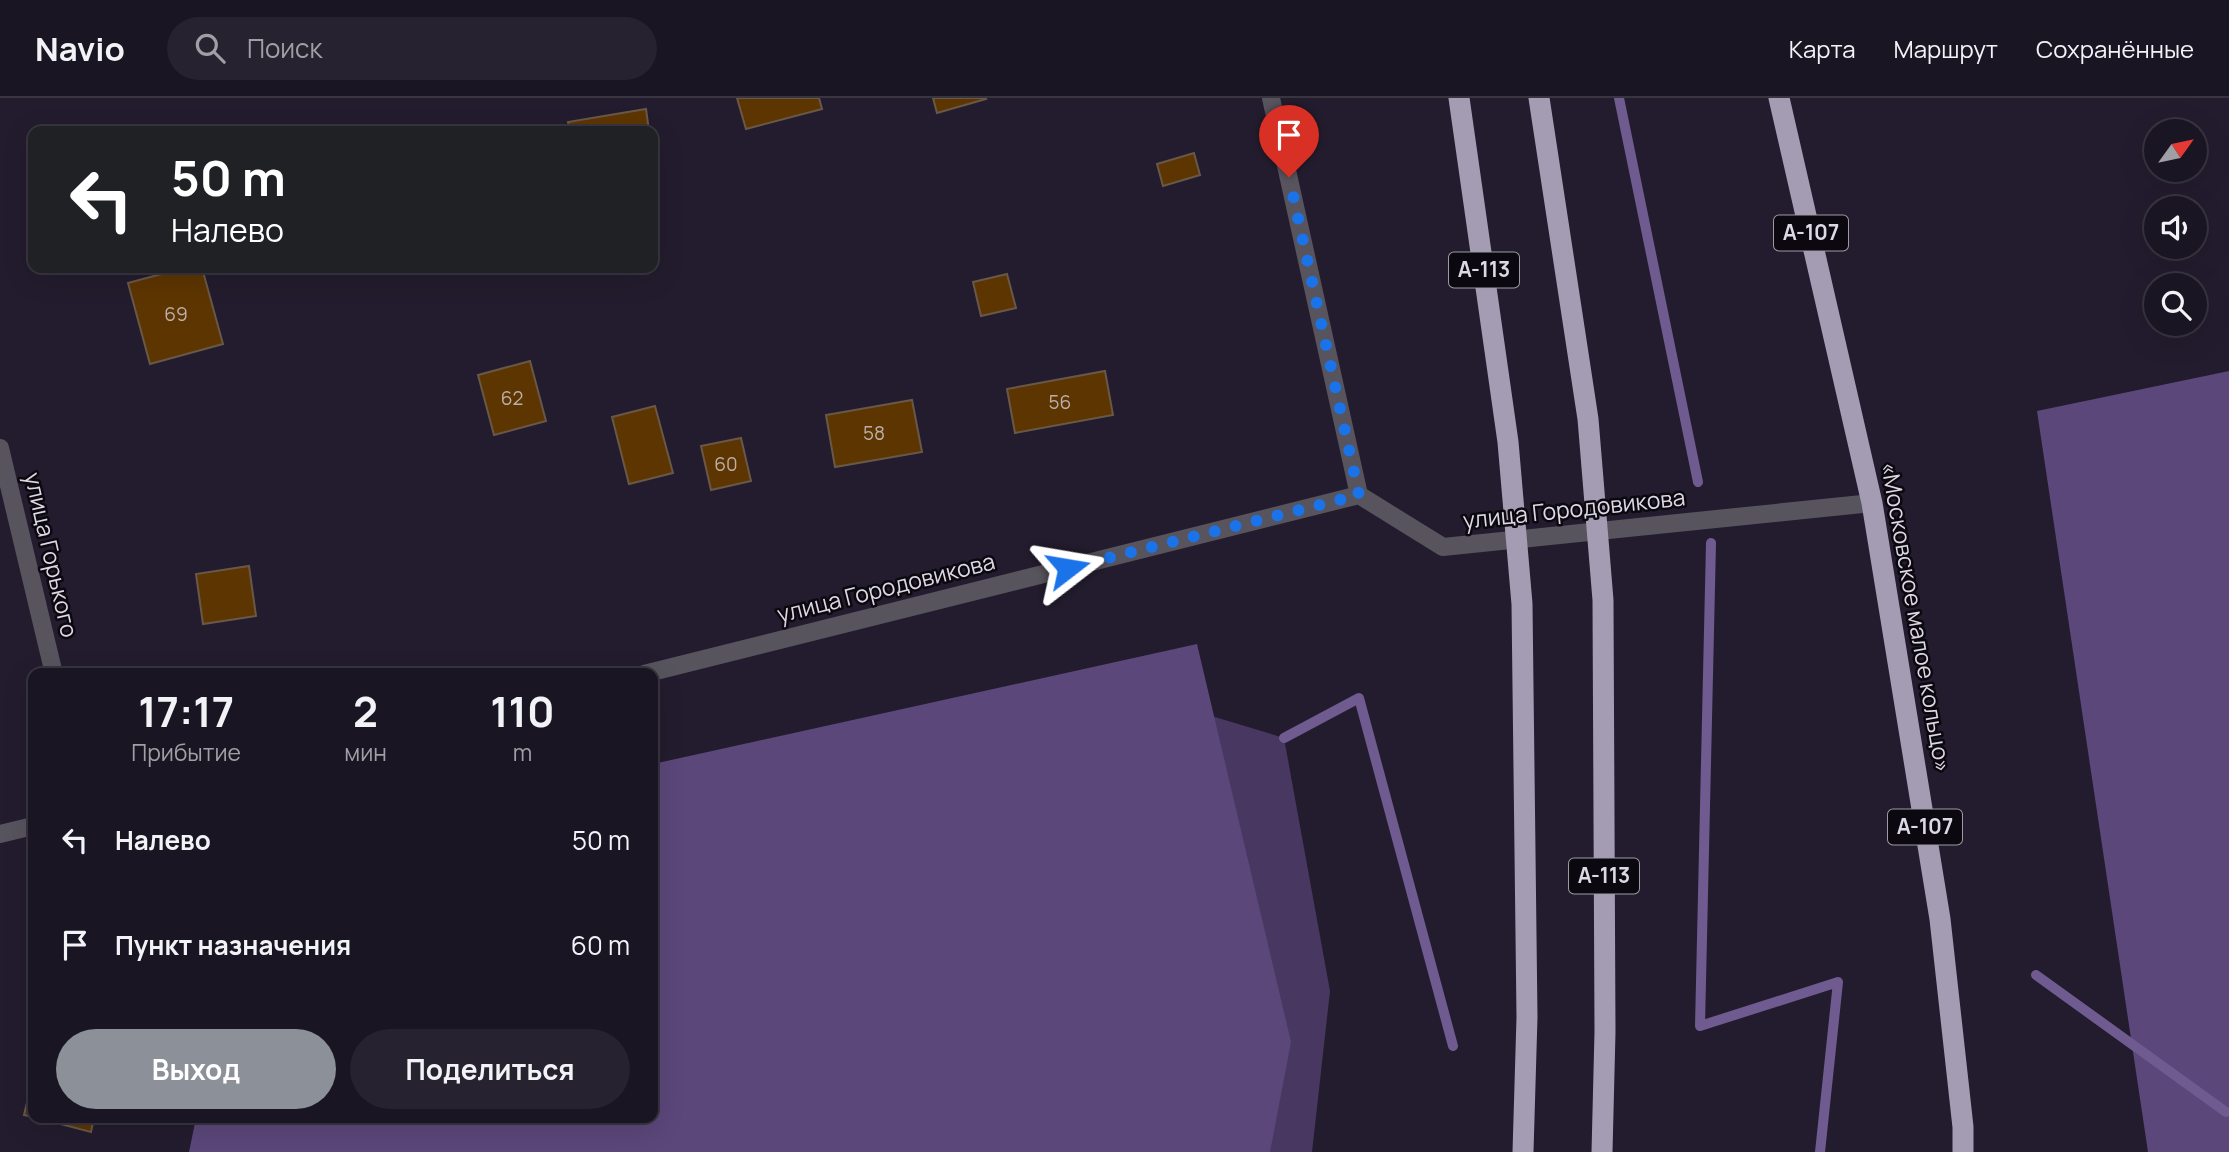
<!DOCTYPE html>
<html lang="ru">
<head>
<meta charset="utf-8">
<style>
	:root { --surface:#1a1522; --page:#27222f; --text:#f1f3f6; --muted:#9f9fa5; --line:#383440; --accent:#8c9099 }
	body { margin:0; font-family:Manrope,sans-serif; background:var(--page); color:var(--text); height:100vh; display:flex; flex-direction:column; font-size:26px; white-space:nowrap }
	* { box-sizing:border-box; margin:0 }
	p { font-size:23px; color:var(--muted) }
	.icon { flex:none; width:38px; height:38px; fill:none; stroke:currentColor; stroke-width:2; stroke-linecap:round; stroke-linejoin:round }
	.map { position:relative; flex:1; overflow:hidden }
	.panel { position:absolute; left:28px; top:570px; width:630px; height:455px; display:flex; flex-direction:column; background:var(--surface); border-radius:14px; box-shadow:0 7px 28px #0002,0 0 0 2px var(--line) }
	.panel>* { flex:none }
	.guide { position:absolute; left:28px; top:28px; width:630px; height:147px; border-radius:14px; box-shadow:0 7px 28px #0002,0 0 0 2px var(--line); background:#202124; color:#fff; overflow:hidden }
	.needle { width:46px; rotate:57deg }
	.controls { position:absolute; left:2144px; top:21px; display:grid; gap:14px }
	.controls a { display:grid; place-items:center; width:63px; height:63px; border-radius:50%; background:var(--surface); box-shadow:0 7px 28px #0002,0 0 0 2px var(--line); font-size:35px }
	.pin { position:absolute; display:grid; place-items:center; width:60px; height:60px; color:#fff; margin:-72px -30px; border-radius:50% 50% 50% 0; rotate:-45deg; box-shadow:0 0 7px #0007 }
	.pin .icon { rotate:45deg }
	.me { position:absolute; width:77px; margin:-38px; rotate:76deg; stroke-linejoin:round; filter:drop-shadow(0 0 5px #0008) }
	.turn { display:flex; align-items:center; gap:24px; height:147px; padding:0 28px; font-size:32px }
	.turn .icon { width:91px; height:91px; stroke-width:2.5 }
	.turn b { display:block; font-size:49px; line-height:60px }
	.eta { display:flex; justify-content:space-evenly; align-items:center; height:119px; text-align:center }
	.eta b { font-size:42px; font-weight:700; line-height:49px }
	.primary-button { display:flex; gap:14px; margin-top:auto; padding:14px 28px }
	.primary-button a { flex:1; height:80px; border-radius:42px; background:var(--accent); color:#fff; font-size:28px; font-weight:700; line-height:80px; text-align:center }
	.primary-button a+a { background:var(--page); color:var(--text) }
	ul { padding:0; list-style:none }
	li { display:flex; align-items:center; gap:21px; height:105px; padding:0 28px }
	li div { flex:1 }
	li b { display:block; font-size:26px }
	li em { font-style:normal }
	header { display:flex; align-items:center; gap:42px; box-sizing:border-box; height:98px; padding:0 35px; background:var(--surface); border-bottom:2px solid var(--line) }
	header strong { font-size:33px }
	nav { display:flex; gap:38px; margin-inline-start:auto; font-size:24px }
	.search { width:490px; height:63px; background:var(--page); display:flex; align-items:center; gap:18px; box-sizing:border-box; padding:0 24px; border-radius:38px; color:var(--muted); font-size:26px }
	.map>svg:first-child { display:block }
	.green { fill:#483861 }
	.forest { fill:#5b477a }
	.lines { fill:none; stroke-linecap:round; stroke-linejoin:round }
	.stream { stroke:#6f5b90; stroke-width:10 }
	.building { fill:#5d3500; stroke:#695847; stroke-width:2 }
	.minor { stroke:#57545d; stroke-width:18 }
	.highway { stroke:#a49cb3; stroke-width:21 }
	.route { stroke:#1a73e8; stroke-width:12; stroke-dasharray:0 21.6 }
	.labels { text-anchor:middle; stroke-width:5; stroke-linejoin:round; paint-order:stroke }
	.number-label { font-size:19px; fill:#bcafab }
	.shield { fill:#0b0810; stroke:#9d9aa4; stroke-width:2 }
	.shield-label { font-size:21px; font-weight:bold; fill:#dcd8e4 }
	.street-label { font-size:23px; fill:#dcd8e4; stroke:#0b0810 }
</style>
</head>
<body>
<header>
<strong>Navio</strong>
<div class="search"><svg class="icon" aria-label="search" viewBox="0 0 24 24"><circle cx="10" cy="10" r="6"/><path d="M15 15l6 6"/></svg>Поиск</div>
<nav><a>Карта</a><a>Маршрут</a><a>Сохранённые</a></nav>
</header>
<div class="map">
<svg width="2229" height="1054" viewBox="0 0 2229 1054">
	<rect width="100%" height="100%" fill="#231c2e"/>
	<!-- green -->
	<path class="green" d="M 1152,600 L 1284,640 L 1330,893 L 1312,1054 L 1082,1054 Z"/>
	<!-- forest -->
	<g class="forest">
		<path d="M 2229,273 L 2229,1054 L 2148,1054 L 2037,313 Z"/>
		<path d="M 1197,546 L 1291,944 L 1270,1054 L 189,1054 L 196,1020 L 653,1020 L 653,666 Z"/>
	</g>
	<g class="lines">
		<!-- stream -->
		<g class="stream">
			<path d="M 1619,0 L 1698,384"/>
			<path d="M 1711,445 L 1700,928 L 1838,884 L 1820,1054"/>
			<path d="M 1284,640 L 1359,600 L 1453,948"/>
			<path d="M 2036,877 L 2226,1014"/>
		</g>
	</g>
	<!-- building -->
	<g class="building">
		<path d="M 737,0 L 819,0 L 822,11 L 746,31 Z"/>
		<path d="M 933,0 L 985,0 L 986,1 L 937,15 Z"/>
		<path d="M 646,11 L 649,33 L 570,33 L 568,24 Z"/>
		<path d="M 1194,55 L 1200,77 L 1163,88 L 1157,66 Z"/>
		<path d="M 184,170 L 202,170 L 223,246 L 150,266 L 128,185 Z"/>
		<path d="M 1007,176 L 1016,210 L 981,218 L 973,184 Z"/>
		<path d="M 530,263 L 546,323 L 494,337 L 478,277 Z"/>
		<path d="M 1105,273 L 1113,317 L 1015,335 L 1007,291 Z"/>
		<path d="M 912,302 L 922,354 L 835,369 L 826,317 Z"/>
		<path d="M 655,308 L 673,375 L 629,386 L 612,319 Z"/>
		<path d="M 741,340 L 751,383 L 711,392 L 701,348 Z"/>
		<path d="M 249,468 L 256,518 L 203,526 L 196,476 Z"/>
		<path d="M 33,980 L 33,1019 L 24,1017 Z"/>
		<path d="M 38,1020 L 94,1020 L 91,1034 Z"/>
	</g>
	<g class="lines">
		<!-- minor -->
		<g class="minor">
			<path d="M 1271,0 L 1359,397"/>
			<path d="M 0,350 L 54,576"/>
			<path d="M 644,576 L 1359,397 L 1443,449 L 1872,405"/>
			<path d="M 0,736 L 33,728"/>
		</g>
		<!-- highway -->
		<g class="highway">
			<path d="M 1459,0 L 1508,344 L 1522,506 L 1527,919 L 1523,1054"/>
			<path d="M 1539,0 L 1588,321 L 1603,502 L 1605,934 L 1602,1054"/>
			<path d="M 1779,0 L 1872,405 L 1940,821 L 1963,1029 L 1963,1054"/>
		</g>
	</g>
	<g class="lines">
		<!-- route -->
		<path class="route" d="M 1068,470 L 1359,397 L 1289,79"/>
	</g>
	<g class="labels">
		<!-- number labels -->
		<g class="number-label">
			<text x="176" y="223">69</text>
			<text x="512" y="307">62</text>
			<text x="1060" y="311">56</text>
			<text x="874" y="342">58</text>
			<text x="726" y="373">60</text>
		</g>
		<!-- shield labels -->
		<g class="shield">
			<rect x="1774" y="117.5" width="74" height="35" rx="5"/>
			<rect x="1449" y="154.5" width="70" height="35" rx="5"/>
			<rect x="1888" y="711.5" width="74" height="35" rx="5"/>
			<rect x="1569" y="760.5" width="70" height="35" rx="5"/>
		</g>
		<g class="shield-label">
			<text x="1811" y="142">А-107</text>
			<text x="1484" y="179">А-113</text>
			<text x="1925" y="736">А-107</text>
			<text x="1604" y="785">А-113</text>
		</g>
		<!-- street labels -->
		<g class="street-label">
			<text transform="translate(1574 411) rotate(-6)" y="8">улица Городовикова</text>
			<text transform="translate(51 457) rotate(77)" y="8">улица Горького</text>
			<text transform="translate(886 490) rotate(-14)" y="8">улица Городовикова</text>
			<text transform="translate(1916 519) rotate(80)" y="8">«Московское малое кольцо»</text>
		</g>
	</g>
</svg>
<div class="controls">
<a><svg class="needle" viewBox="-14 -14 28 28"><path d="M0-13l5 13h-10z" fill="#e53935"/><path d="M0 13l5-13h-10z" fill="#9f9fa5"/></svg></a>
<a><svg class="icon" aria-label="sound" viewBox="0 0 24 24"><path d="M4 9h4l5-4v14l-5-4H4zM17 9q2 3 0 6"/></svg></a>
<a><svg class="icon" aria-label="search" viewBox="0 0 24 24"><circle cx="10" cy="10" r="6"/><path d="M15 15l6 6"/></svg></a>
</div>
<div class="pin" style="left:1289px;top:79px;background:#d93025"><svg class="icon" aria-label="arrive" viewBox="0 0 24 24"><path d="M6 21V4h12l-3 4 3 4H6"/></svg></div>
<svg class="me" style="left:1068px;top:470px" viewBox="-20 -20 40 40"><path d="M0-17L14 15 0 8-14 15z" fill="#1a73e8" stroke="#fff" stroke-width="4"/></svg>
<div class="guide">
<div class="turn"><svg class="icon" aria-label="left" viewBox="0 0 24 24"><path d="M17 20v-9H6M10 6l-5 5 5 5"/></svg><div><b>50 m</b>Налево</div></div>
</div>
<section class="panel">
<div class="eta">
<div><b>17:17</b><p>Прибытие</p></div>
<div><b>2</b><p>мин</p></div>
<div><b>110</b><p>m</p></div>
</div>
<ul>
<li><svg class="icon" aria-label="left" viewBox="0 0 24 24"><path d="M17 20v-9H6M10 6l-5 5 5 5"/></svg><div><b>Налево</b></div><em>50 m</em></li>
<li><svg class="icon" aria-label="arrive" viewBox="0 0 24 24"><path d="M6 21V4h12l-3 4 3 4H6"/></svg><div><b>Пункт назначения</b></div><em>60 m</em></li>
</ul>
<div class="primary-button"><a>Выход</a><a>Поделиться</a></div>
</section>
</div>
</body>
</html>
